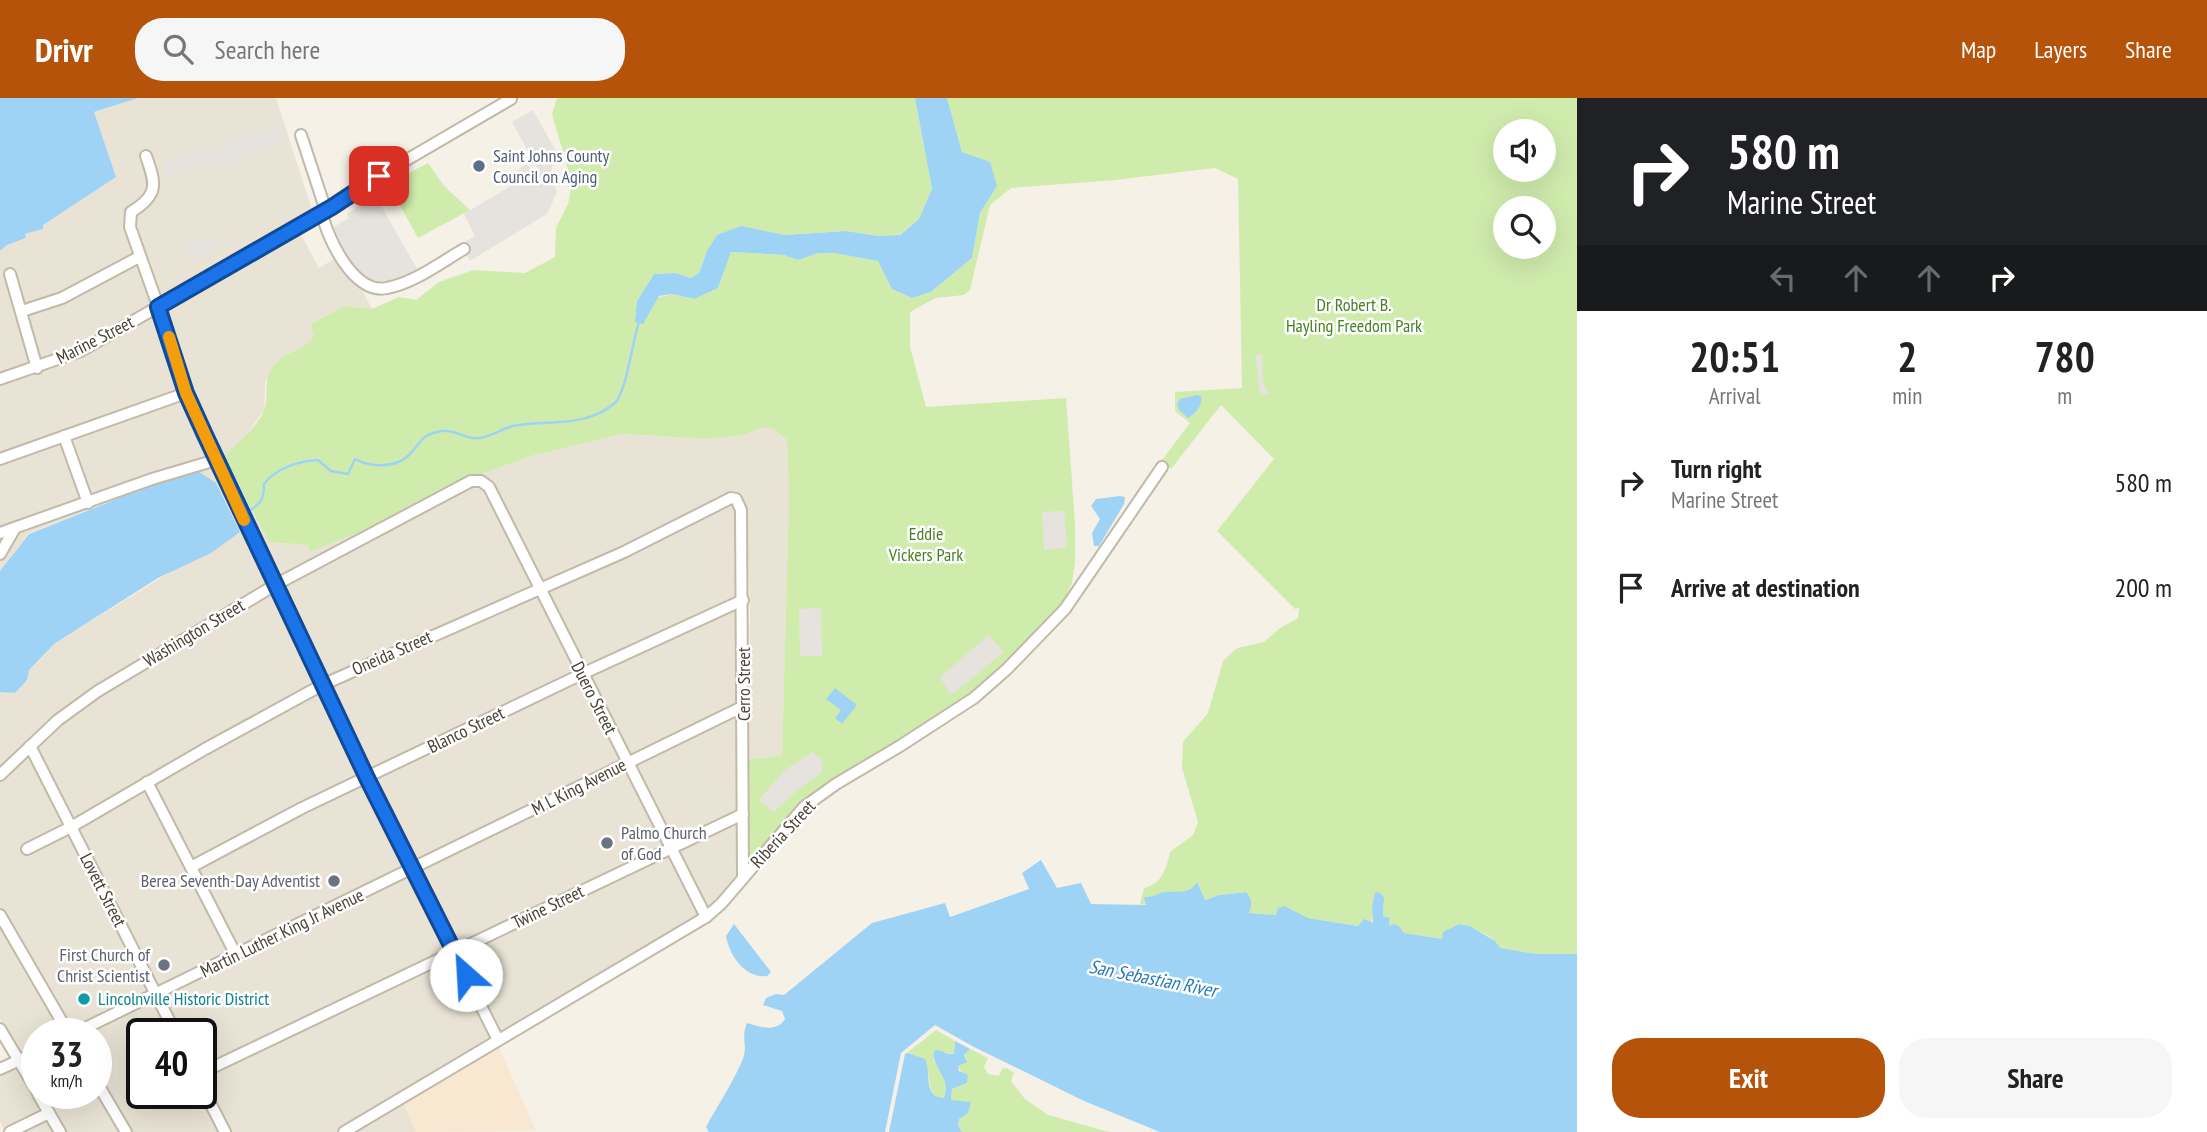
<!DOCTYPE html>
<html lang="en">
<head>
<meta charset="utf-8">
<style>
	:root { --surface:#fff; --page:#f6f6f6; --text:#222; --muted:#767676; --accent:#b45309 }
	body { margin:0; font-family:"PT Sans Narrow",sans-serif; background:var(--page); color:var(--text); height:100vh; display:flex; flex-direction:column; font-size:26px; white-space:nowrap }
	* { box-sizing:border-box; margin:0 }
	p { font-size:23px; color:var(--muted) }
	.icon { flex:none; width:38px; height:38px; fill:none; stroke:currentColor; stroke-width:2; stroke-linecap:round; stroke-linejoin:round }
	.map { position:relative; flex:1; overflow:hidden }
	.sheet { display:flex; flex-direction:column; background:var(--surface); width:630px }
	.sheet>* { flex:none }
	.guide { background:#202124; color:#fff; overflow:hidden }
	.tools { position:absolute; left:1493px; top:21px; display:grid; gap:14px }
	.tools a { display:grid; place-items:center; width:63px; height:63px; border-radius:50%; background:var(--surface); box-shadow:0 7px 28px #0002; font-size:35px }
	.speed { position:absolute; left:21px; top:920px; display:flex; gap:14px; font-size:35px; font-weight:700; text-align:center }
	.speed>* { display:grid; place-content:center; width:91px; height:91px; border-radius:50%; background:var(--surface); box-shadow:0 7px 28px #0002; line-height:1 }
	.speed small { font-size:18px; font-weight:400 }
	.speed .limit { border:4px solid #111; border-radius:10px; background:#fff; color:#111 }
	.pin { position:absolute; display:grid; place-items:center; width:60px; height:60px; color:#fff; margin:-30px; border-radius:14px; box-shadow:0 4px 10px #0006 }
	.me { position:absolute; width:77px; margin:-38px; rotate:334deg; stroke-linejoin:round; filter:drop-shadow(0 0 5px #0008) }
	.turn { display:flex; align-items:center; gap:24px; height:147px; padding:0 35px; font-size:32px }
	.turn .icon { width:91px; height:91px; stroke-width:2.5 }
	.turn b { display:block; font-size:49px; line-height:60px }
	.lanes { display:flex; align-items:center; height:66px; padding:0 35px; background:#0003; justify-content:center; gap:35px; direction:ltr }
	.lanes .off { opacity:.35 }
	.eta { display:flex; justify-content:space-evenly; align-items:center; height:119px; text-align:center }
	.eta b { font-size:42px; font-weight:600; line-height:49px }
	.button { display:flex; gap:14px; margin-top:auto; padding:14px 35px }
	.button a { flex:1; height:80px; border-radius:28px; background:var(--accent); color:#fff; font-size:28px; font-weight:600; line-height:80px; text-align:center }
	.button a+a { background:var(--page); color:var(--text) }
	ul { padding:0; list-style:none }
	li { display:flex; align-items:center; gap:21px; height:105px; padding:0 35px }
	li div { flex:1 }
	li b { display:block; font-size:26px }
	li em { font-style:normal }
	header { display:flex; align-items:center; gap:42px; box-sizing:border-box; height:98px; padding:0 35px; background:var(--accent); color:#fff }
	header strong { font-size:33px }
	nav { display:flex; gap:38px; margin-inline-start:auto; font-size:24px }
	.search { width:490px; height:63px; background:var(--page); display:flex; align-items:center; gap:18px; box-sizing:border-box; padding:0 24px; border-radius:28px; color:var(--muted); font-size:26px }
	main { display:flex; flex:1; min-height:0 }
	.map>svg:first-child { display:block }
	.residential { fill:#e9e3d5 }
	.commercial { fill:#f8e7d1 }
	.green { fill:#d0ecad; fill-rule:evenodd }
	.parking { fill:#e6e3df }
	.water { fill:#9fd3f6 }
	.lines { fill:none; stroke-linecap:round; stroke-linejoin:round }
	.stream { stroke:#9fd3f6; stroke-width:2.5 }
	.minor-casing { stroke:#c1b9a9; stroke-width:14 }
	.minor { stroke:#fff; stroke-width:10 }
	.route-casing { stroke:#114b97; stroke-width:18 }
	.route { stroke:#1a73e8; stroke-width:12 }
	.slow { stroke:#f59e0b; stroke-width:12 }
	.service-dot { fill:#5c6f8a; stroke:#fff; stroke-width:2.5 }
	.worship-dot { fill:#6b7280; stroke:#fff; stroke-width:2.5 }
	.culture-dot { fill:#0f9aa8; stroke:#fff; stroke-width:2.5 }
	.labels { text-anchor:middle; stroke-width:5; stroke-linejoin:round; paint-order:stroke }
	.service-label { font-size:18px; fill:#4e5e75; stroke:#fff; text-anchor:start }
	.park-label { font-size:18px; fill:#478023; stroke:#fff }
	.street-label { font-size:18px; fill:#494135; stroke:#fff }
	.worship-label { font-size:18px; fill:#5b616d; stroke:#fff; text-anchor:end }
	.culture-label { font-size:18px; fill:#0d838f; stroke:#fff; text-anchor:start }
	.water-label { font-size:19px; font-style:italic; fill:#2479b5; stroke:#fff }
</style>
</head>
<body>
<header>
<strong>Drivr</strong>
<div class="search"><svg class="icon" aria-label="search" viewBox="0 0 24 24"><circle cx="10" cy="10" r="6"/><path d="M15 15l6 6"/></svg>Search here</div>
<nav><a>Map</a><a>Layers</a><a>Share</a></nav>
</header>
<main>
<div class="map">
<svg width="1577" height="1034" viewBox="0 0 1577 1034">
	<rect width="100%" height="100%" fill="#f5f1e7"/>
	<!-- residential -->
	<g class="residential">
		<path d="M 138,0 L 276,0 L 312,112 L 161,202 L 137,155 L 60,197 L 25,207 L 14,171 L 5,173 L 32,267 L 0,277 L 0,153 L 7,147 L 26,140 L 25,136 L 43,131 L 42,127 L 94,14 Z"/>
		<path d="M 299,133 L 319,170 L 336,160 L 341,169 L 359,186 L 372,211 L 344,208 L 311,226 L 313,239 L 305,249 L 277,264 L 265,284 L 264,312 L 245,339 L 225,358 L 269,444 L 308,447 L 309,454 L 438,392 L 461,383 L 277,481 L 190,293 L 164,211 Z"/>
		<path d="M 137,164 L 152,207 L 79,249 L 41,264 L 28,216 Z"/>
		<path d="M 155,216 L 180,292 L 0,356 L 0,286 L 84,256 Z"/>
		<path d="M 183,300 L 209,360 L 91,399 L 70,340 Z"/>
		<path d="M 761,330 L 772,330 L 787,342 L 789,397 L 782,658 L 749,661 L 750,504 L 746,412 L 740,398 L 733,395 L 727,396 L 622,450 L 541,484 L 494,387 L 486,380 L 476,378 L 531,358 L 622,336 L 708,341 L 744,337 Z"/>
		<path d="M 61,344 L 81,402 L 13,424 L 0,431 L 0,365 Z"/>
		<path d="M 213,368 L 269,486 L 178,539 L 66,610 L 24,646 L 0,671 L 0,594 L 15,594 L 27,582 L 29,572 L 54,546 L 182,467 L 191,374 Z"/>
		<path d="M 162,383 L 29,435 L 0,473 L 0,464 L 19,433 Z"/>
		<path d="M 472,387 L 479,387 L 485,391 L 532,488 L 325,581 L 281,489 Z"/>
		<path d="M 732,405 L 737,413 L 738,500 L 585,570 L 545,492 Z"/>
		<path d="M 273,494 L 316,585 L 141,682 L 73,722 L 36,648 L 61,625 L 101,597 Z"/>
		<path d="M 536,496 L 576,574 L 369,674 L 329,589 Z"/>
		<path d="M 738,509 L 739,606 L 629,658 L 589,578 Z"/>
		<path d="M 580,582 L 620,663 L 416,764 L 373,682 Z"/>
		<path d="M 320,593 L 361,678 L 194,763 L 153,686 Z"/>
		<path d="M 739,615 L 738,713 L 672,744 L 633,666 Z"/>
		<path d="M 28,656 L 65,727 L 20,750 L 25,757 L 68,735 L 149,895 L 72,932 L 0,808 L 0,683 Z"/>
		<path d="M 624,671 L 663,748 L 458,849 L 420,772 Z"/>
		<path d="M 365,686 L 408,768 L 238,851 L 198,771 L 304,714 Z"/>
		<path d="M 145,690 L 230,855 L 158,891 L 77,730 Z"/>
		<path d="M 738,722 L 738,777 L 708,812 L 676,752 Z"/>
		<path d="M 667,756 L 700,818 L 500,935 L 462,857 Z"/>
		<path d="M 412,776 L 449,853 L 201,970 L 201,936 L 181,936 L 162,898 Z"/>
		<path d="M 0,827 L 64,936 L 37,936 L 37,949 L 21,956 L 0,921 Z"/>
		<path d="M 453,861 L 492,940 L 336,1034 L 230,1034 L 203,979 Z"/>
		<path d="M 153,903 L 170,936 L 142,936 L 142,996 L 200,996 L 219,1034 L 132,1034 L 96,973 L 96,936 L 84,936 Z"/>
		<path d="M 17,968 L 43,1013 L 4,1032 L 0,1024 L 0,976 Z"/>
		<path d="M 96,992 L 120,1034 L 66,1034 L 44,996 L 96,996 Z"/>
		<path d="M 403,1004 L 416,1034 L 353,1034 Z"/>
		<path d="M 47,1021 L 55,1034 L 20,1034 Z"/>
	</g>
	<!-- commercial -->
	<path class="commercial" d="M 498,947 L 536,1033 L 416,1034 L 403,1004 Z"/>
	<!-- green -->
	<g class="green">
		<path d="M 557,0 L 915,0 L 932,91 L 919,121 L 899,137 L 879,138 L 846,133 L 784,137 L 707,153 L 699,175 L 691,181 L 675,175 L 654,176 L 636,205 L 672,196 L 693,201 L 718,190 L 731,154 L 784,157 L 798,162 L 818,155 L 834,155 L 878,163 L 892,191 L 912,200 L 931,194 L 972,160 L 980,115 L 997,88 L 962,54 L 947,0 L 1577,0 L 1577,856 L 1537,856 L 1500,850 L 1490,839 L 1470,828 L 1460,826 L 1442,841 L 1403,835 L 1397,828 L 1389,828 L 1390,820 L 1383,818 L 1384,800 L 1373,806 L 1372,825 L 1359,828 L 1308,820 L 1293,814 L 1277,817 L 1248,815 L 1246,794 L 1219,797 L 1205,802 L 1201,794 L 1194,790 L 1185,794 L 1162,795 L 1157,799 L 1145,799 L 1148,807 L 1140,806 L 1144,790 C 1163,785 1166,771 1170,754 L 1193,737 L 1198,724 L 1182,670 L 1183,644 L 1208,615 L 1223,563 L 1237,550 L 1264,544 L 1280,530 L 1298,520 L 1299,510 L 1295,511 L 1217,433 L 1274,361 L 1221,307 L 1171,371 L 1162,362 L 1190,325 L 1175,313 L 1175,294 L 1242,290 L 1238,81 L 1215,70 L 1115,82 L 1011,90 L 990,107 L 970,192 L 964,197 L 936,200 L 913,212 L 910,215 L 910,249 L 926,309 L 1066,300 L 1075,426 L 1075,465 L 1072,485 L 1062,506 L 983,587 L 946,613 L 821,690 L 797,708 L 753,760 L 750,760 L 748,757 L 749,661 L 782,658 L 789,397 L 787,342 L 772,330 L 761,330 L 744,337 L 708,341 L 622,336 L 531,358 L 438,392 L 362,433 L 309,454 L 308,447 L 269,444 L 224,358 C 236,347 259,327 264,312 C 270,295 261,279 277,264 C 288,253 302,254 313,239 L 311,226 L 344,208 L 372,211 L 399,199 L 416,202 L 439,184 L 473,172 L 525,175 L 555,159 L 556,130 L 568,106 L 572,85 L 552,16 ZM 1505,33 L 1544,33 L 1544,72 L 1505,72 ZM 1505,110 L 1544,110 L 1544,149 L 1505,149 Z"/>
		<path d="M 428,65 L 444,88 L 470,112 L 418,140 L 388,86 Z"/>
		<path d="M 936,932 L 955,943 L 954,956 L 941,954 L 933,962 C 942,972 949,987 945,1000 C 927,999 931,987 928,974 C 925,964 914,959 907,955 Z"/>
		<path d="M 970,951 L 988,960 L 984,969 L 988,976 L 999,978 L 1002,971 L 1007,970 L 1014,975 L 1011,983 L 1025,1001 L 1048,1017 L 1109,1034 L 962,1034 L 958,1027 L 962,1005 L 951,1002 L 952,991 L 967,985 L 958,968 L 967,962 L 964,957 Z"/>
	</g>
	<!-- parking -->
	<g class="parking">
		<path d="M 533,12 L 557,55 L 550,76 L 557,94 L 547,116 L 470,163 L 461,146 L 475,138 L 464,116 L 517,84 L 514,75 L 527,65 L 532,75 L 538,71 L 512,24 Z"/>
		<path d="M 277,26 L 283,44 L 240,56 L 242,62 L 212,72 L 209,65 L 166,78 L 162,64 L 171,61 L 172,65 L 179,63 L 178,58 L 209,49 L 211,53 L 226,49 L 225,43 L 262,32 L 264,36 L 269,35 L 268,29 Z"/>
		<path d="M 376,99 L 420,176 L 385,191 L 355,178 L 327,133 L 349,120 L 347,115 Z"/>
		<path d="M 214,138 L 218,150 L 188,160 L 184,146 Z"/>
		<path d="M 1262,256 L 1263,284 L 1269,296 L 1260,297 L 1256,257 Z"/>
		<path d="M 1064,413 L 1067,449 L 1044,452 L 1042,414 Z"/>
		<path d="M 821,510 L 822,558 L 800,558 L 799,511 Z"/>
		<path d="M 989,537 L 1004,554 L 951,597 L 940,579 Z"/>
		<path d="M 813,654 L 822,662 L 821,675 L 796,693 L 774,714 L 759,702 L 784,673 Z"/>
	</g>
	<!-- water -->
	<g class="water">
		<path d="M 0,0 L 138,0 L 94,14 L 116,79 L 43,127 L 43,131 L 25,136 L 26,140 L 7,147 L 0,153 Z"/>
		<path d="M 915,0 L 947,0 L 962,54 L 990,64 L 997,88 L 980,115 L 972,160 L 931,194 L 912,200 L 892,191 L 878,163 L 834,155 L 818,155 L 798,162 L 784,157 L 731,154 L 718,190 L 694,201 L 672,196 L 659,198 L 643,226 L 635,224 L 637,203 L 654,176 L 675,175 L 691,180 L 699,175 L 707,153 L 717,137 L 741,128 L 784,137 L 846,133 L 879,138 L 900,137 L 919,121 L 932,91 Z"/>
		<path d="M 1197,297 L 1201,298 C 1203,307 1196,315 1188,320 L 1179,312 L 1177,306 L 1180,301 Z"/>
		<path d="M 198,373 L 216,385 L 240,434 L 211,455 L 158,480 L 54,546 L 29,572 L 27,582 L 15,595 L 0,594 L 0,473 L 29,436 L 162,383 Z"/>
		<path d="M 1120,398 L 1125,399 L 1124,406 L 1099,448 L 1094,448 L 1092,435 L 1100,421 L 1091,408 L 1096,401 Z"/>
		<path d="M 835,590 L 857,607 L 842,626 L 835,620 L 841,612 L 826,601 Z"/>
		<path d="M 1041,762 L 1057,790 L 1081,785 L 1091,806 L 1146,807 L 1144,799 C 1158,799 1156,795 1166,794 C 1180,793 1190,796 1197,784 L 1205,802 L 1219,797 L 1246,794 C 1253,803 1252,806 1249,815 L 1276,817 L 1278,810 L 1284,808 L 1308,820 L 1358,828 L 1364,821 L 1373,825 L 1372,809 L 1375,795 L 1379,794 L 1384,800 L 1383,818 L 1390,820 L 1389,828 L 1394,826 L 1400,829 L 1404,835 L 1442,841 L 1443,834 L 1459,826 L 1470,828 L 1495,843 L 1500,850 L 1537,856 L 1577,856 L 1577,1034 L 1160,1034 L 1084,1003 L 974,949 L 935,927 L 901,955 L 885,1034 L 709,1034 L 706,1029 C 718,1007 732,986 742,963 C 749,947 740,942 747,925 C 761,929 776,935 785,921 L 782,913 L 763,907 L 766,900 L 776,896 L 784,897 L 872,825 L 945,805 L 950,819 L 1029,791 L 1022,775 Z"/>
		<path d="M 734,826 L 771,874 L 767,878 C 745,881 729,857 726,838 Z"/>
		<path d="M 955,943 L 970,951 L 964,957 L 967,964 L 958,968 L 959,973 L 968,977 L 967,985 L 952,991 L 951,1002 L 971,1004 L 968,1015 L 959,1021 L 958,1027 L 962,1034 L 889,1034 L 905,956 L 907,955 L 925,961 C 932,975 922,999 944,1000 C 953,980 928,966 935,952 C 941,951 946,957 954,956 Z"/>
	</g>
	<g class="lines">
		<!-- stream -->
		<path class="stream" d="M 247,414 C 261,406 264,402 264,386 C 276,370 299,363 318,362 L 331,373 L 348,376 L 355,361 C 370,369 395,371 409,357 C 423,343 419,337 442,333 C 452,331 463,339 473,340 C 485,342 501,331 513,328 C 550,321 583,331 615,305 C 626,295 633,241 639,224"/>
		<defs>
			<g id="minor">
				<path d="M 301,37 L 326,113"/>
				<path d="M 146,58 C 156,86 159,97 131,114 L 130,129 L 168,236 L 186,295 L 367,680 L 498,942"/>
				<path d="M 322,115 C 327,140 354,197 387,190 C 414,185 440,165 464,151"/>
				<path d="M 10,176 L 37,270"/>
				<path d="M 22,213 L 62,200 L 139,159"/>
				<path d="M 0,281 L 81,253 L 332,109 L 355,92 L 511,1"/>
				<path d="M 64,338 L 88,405"/>
				<path d="M 0,361 L 186,295"/>
				<path d="M 0,435 L 152,381 L 216,362"/>
				<path d="M 0,456 L 15,430"/>
				<path d="M 30,648 L 176,936"/>
				<path d="M 0,677 L 58,622 L 98,593 L 275,487 L 471,383 L 481,383 L 489,389 L 706,819"/>
				<path d="M 147,684 L 236,857"/>
				<path d="M 27,751 L 71,729 L 205,651 L 322,587 L 624,454 L 731,400 L 736,401 L 741,412 L 743,778"/>
				<path d="M 191,769 L 302,710 L 582,576 L 743,502"/>
				<path d="M 0,817 L 69,936"/>
				<path d="M 0,931 L 37,993"/>
				<path d="M 73,936 L 744,608"/>
				<path d="M 0,971 L 37,954"/>
				<path d="M 201,975 L 743,716"/>
				<path d="M 96,983 L 126,1034"/>
				<path d="M 201,987 L 225,1034"/>
				<path d="M 38,996 L 60,1034"/>
				<path d="M 10,1034 L 49,1015"/>
				<path d="M 344,1034 L 706,819 L 721,806 L 804,709 L 836,686 L 900,648 L 974,600 L 1007,571 L 1065,511 L 1162,369"/>
			</g>
		</defs>
		<!-- minor casing -->
		<use href="#minor" class="minor-casing"/>
		<!-- minor -->
		<use href="#minor" class="minor"/>
	</g>
	<g class="lines">
		<defs>
			<path id="route" d="M 379,78 L 332,109 L 158,209 L 186,295 L 205,337 L 367,680 L 466,877"/>
		</defs>
		<!-- route casing -->
		<use href="#route" class="route-casing"/>
		<!-- route -->
		<use href="#route" class="route"/>
		<!-- slow -->
		<path class="slow" d="M 169,239 L 186,295 L 244,422"/>
	</g>
	<!-- markers -->
	<circle class="service-dot" cx="479" cy="68" r="7"/>
	<g class="worship-dot">
		<circle cx="607" cy="745" r="7"/>
		<circle cx="334" cy="783" r="7"/>
		<circle cx="164" cy="867" r="7"/>
	</g>
	<circle class="culture-dot" cx="84" cy="901" r="7"/>
	<g class="labels">
		<!-- service labels -->
		<g class="service-label">
			<text x="493" y="64">Saint Johns County<tspan x="493" dy="21">Council on Aging</tspan></text>
		</g>
		<!-- park labels -->
		<g class="park-label">
			<text x="1354" y="213">Dr Robert B.<tspan x="1354" dy="21">Hayling Freedom Park</tspan></text>
			<text x="926" y="442">Eddie<tspan x="926" dy="21">Vickers Park</tspan></text>
		</g>
		<!-- street labels -->
		<g class="street-label">
			<text transform="translate(95 242) rotate(-27)" y="6">Marine Street</text>
			<text transform="translate(194 535) rotate(-31)" y="6">Washington Street</text>
			<text transform="translate(392 555) rotate(-24)" y="6">Oneida Street</text>
			<text transform="translate(744 586) rotate(-90)" y="6">Cerro Street</text>
			<text transform="translate(594 600) rotate(63)" y="6">Duero Street</text>
			<text transform="translate(466 632) rotate(-26)" y="6">Blanco Street</text>
			<text transform="translate(579 689) rotate(-27)" y="6">M L King Avenue</text>
			<text transform="translate(783 736) rotate(-47)" y="6">Riberia Street</text>
			<text transform="translate(103 792) rotate(63)" y="6">Lovett Street</text>
			<text transform="translate(548 809) rotate(-26)" y="6">Twine Street</text>
			<text transform="translate(282 835) rotate(-26)" y="6">Martin Luther King Jr Avenue</text>
		</g>
		<!-- worship labels -->
		<g class="worship-label">
			<text x="621" y="741" text-anchor="start">Palmo Church<tspan x="621" dy="21">of God</tspan></text>
			<text x="320" y="789">Berea Seventh-Day Adventist</text>
			<text x="150" y="863">First Church of<tspan x="150" dy="21">Christ Scientist</tspan></text>
		</g>
		<!-- culture labels -->
		<g class="culture-label">
			<text x="98" y="907">Lincolnville Historic District</text>
		</g>
		<!-- water labels -->
		<g class="water-label">
			<text transform="translate(1153 880) rotate(11)" y="7">San Sebastian River</text>
		</g>
	</g>
</svg>
<div class="tools">
<a><svg class="icon" aria-label="sound" viewBox="0 0 24 24"><path d="M4 9h4l5-4v14l-5-4H4zM17 9q2 3 0 6"/></svg></a>
<a><svg class="icon" aria-label="search" viewBox="0 0 24 24"><circle cx="10" cy="10" r="6"/><path d="M15 15l6 6"/></svg></a>
</div>
<div class="speed"><div>33<small>km/h</small></div><div class="limit">40</div></div>
<div class="pin" style="left:379px;top:78px;background:#d93025"><svg class="icon" aria-label="arrive" viewBox="0 0 24 24"><path d="M6 21V4h12l-3 4 3 4H6"/></svg></div>
<svg class="me" style="left:466px;top:877px" viewBox="-20 -20 40 40"><circle r="19" fill="#fff"/><path d="M0-13L10 11 0 6-10 11z" fill="#1a73e8"/></svg>
</div>
<section class="sheet">
<div class="guide">
<div class="turn"><svg class="icon" aria-label="right" viewBox="0 0 24 24"><path d="M7 20v-9h11M14 6l5 5-5 5"/></svg><div><b>580 m</b>Marine Street</div></div>
<div class="lanes"><svg class="icon off" aria-label="left" viewBox="0 0 24 24"><path d="M17 20v-9H6M10 6l-5 5 5 5"/></svg><svg class="icon off" aria-label="ahead" viewBox="0 0 24 24"><path d="M12 20V5M6 11l6-6 6 6"/></svg><svg class="icon off" aria-label="ahead" viewBox="0 0 24 24"><path d="M12 20V5M6 11l6-6 6 6"/></svg><svg class="icon" aria-label="right" viewBox="0 0 24 24"><path d="M7 20v-9h11M14 6l5 5-5 5"/></svg></div>
</div>
<div class="eta">
<div><b>20:51</b><p>Arrival</p></div>
<div><b>2</b><p>min</p></div>
<div><b>780</b><p>m</p></div>
</div>
<ul>
<li><svg class="icon" aria-label="right" viewBox="0 0 24 24"><path d="M7 20v-9h11M14 6l5 5-5 5"/></svg><div><b>Turn right</b><p>Marine Street</p></div><em>580 m</em></li>
<li><svg class="icon" aria-label="arrive" viewBox="0 0 24 24"><path d="M6 21V4h12l-3 4 3 4H6"/></svg><div><b>Arrive at destination</b></div><em>200 m</em></li>
</ul>
<div class="button"><a>Exit</a><a>Share</a></div>
</section>
</main>
</body>
</html>
